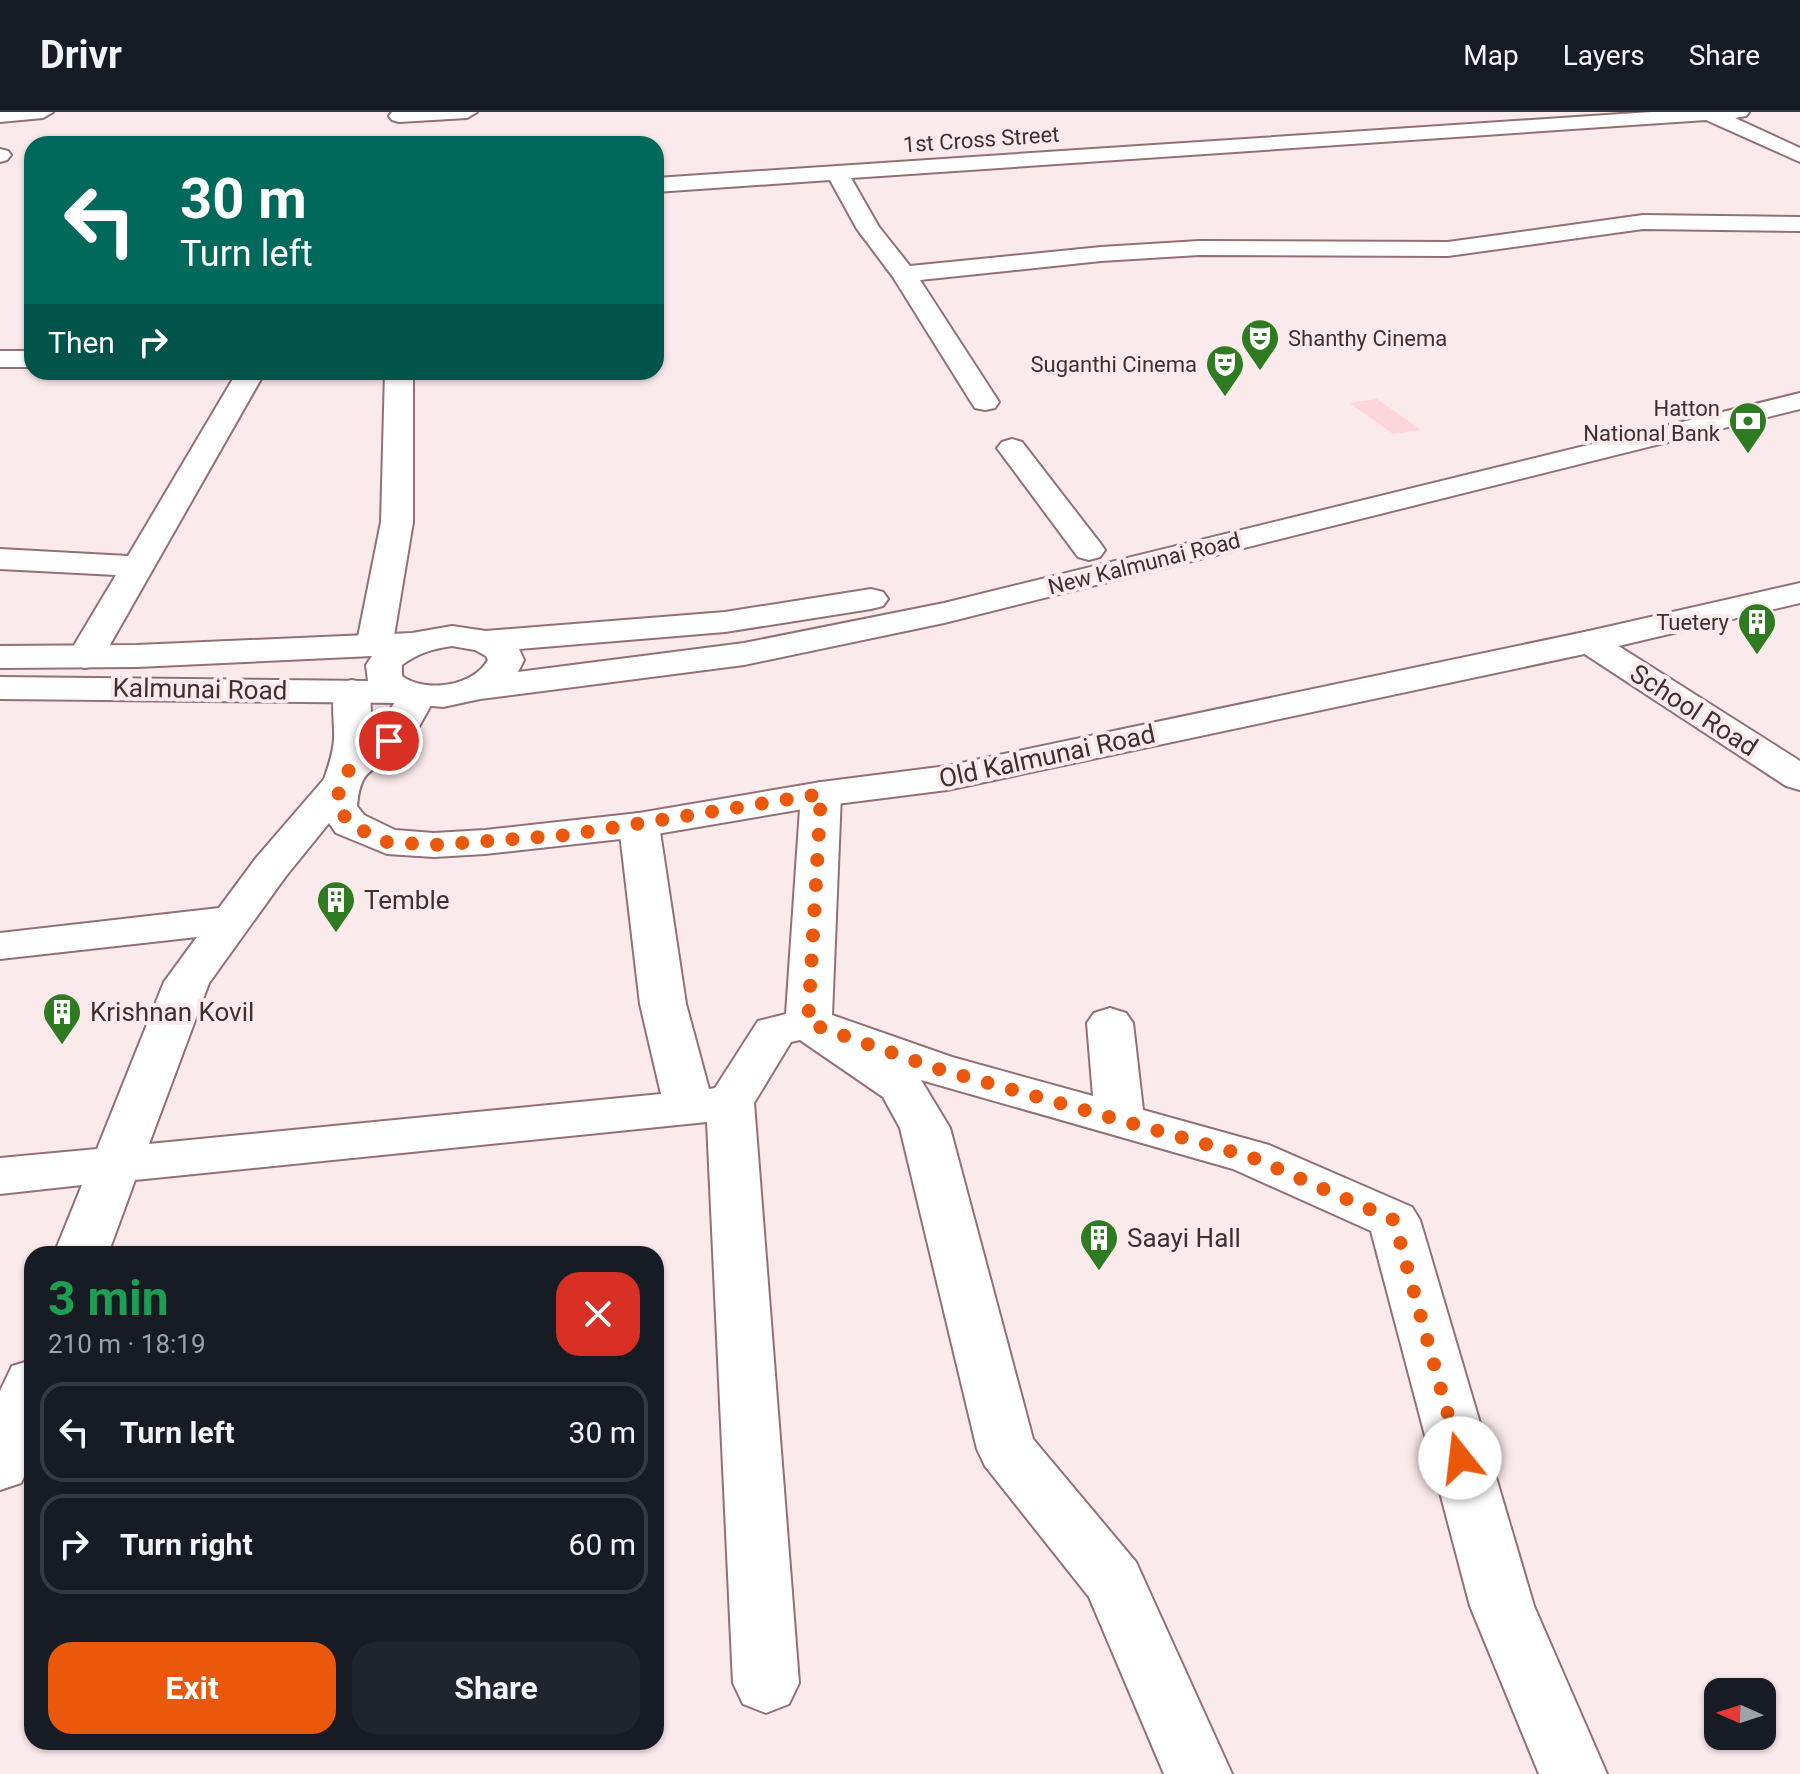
<!DOCTYPE html>
<html lang="en">
<head>
<meta charset="utf-8">
<style>
	:root { --surface:#171b24; --page:#20242c; --text:#f1f3f6; --muted:#9ea1a6; --line:#363941; --accent:#ea580c }
	body { margin:0; font-family:Roboto,sans-serif; background:var(--page); color:var(--text); height:100vh; display:flex; flex-direction:column; font-size:30px; white-space:nowrap }
	* { box-sizing:border-box; margin:0 }
	p { font-size:26px; color:var(--muted) }
	.icon { flex:none; width:44px; height:44px; fill:none; stroke:currentColor; stroke-width:2; stroke-linecap:round; stroke-linejoin:round }
	.map { position:relative; flex:1; overflow:hidden }
	.details { position:absolute; left:24px; top:1134px; width:640px; height:504px; display:flex; flex-direction:column; background:var(--surface); border-radius:24px; box-shadow:0 2px 6px #0004 }
	.details>* { flex:none }
	.guide { position:absolute; left:24px; top:24px; width:640px; height:244px; border-radius:24px; box-shadow:0 2px 6px #0004; background:#00695c; color:#fff; overflow:hidden }
	.needle { width:52px; rotate:273deg }
	.fabs { position:absolute; left:1704px; top:1566px; display:grid; gap:16px }
	.fabs a { display:grid; place-items:center; width:72px; height:72px; border-radius:16px; background:var(--surface); box-shadow:0 2px 6px #0004; font-size:40px }
	.pin { position:absolute; display:grid; place-items:center; width:68px; height:68px; color:#fff; margin:-34px; border:4px solid #fff; border-radius:50%; box-shadow:0 2px 8px #0007 }
	.me { position:absolute; width:88px; margin:-44px; rotate:344deg; stroke-linejoin:round; filter:drop-shadow(0 0 6px #0008) }
	.turn { display:flex; align-items:center; gap:28px; height:168px; padding:0 24px; font-size:36px }
	.turn .icon { width:104px; height:104px; stroke-width:2.5 }
	.turn b { display:block; font-size:56px; line-height:68px }
	.then { display:flex; align-items:center; height:76px; padding:0 24px; background:#0003; gap:16px; font-size:30px }
	.round { display:grid; place-items:center; flex:none; width:84px; height:84px; border-radius:24px; background:var(--page) }
	.summary { display:flex; align-items:center; justify-content:space-between; height:136px; padding:0 24px }
	h1 { font-size:48px; font-weight:700; line-height:60px; color:#1e9e55 }
	.cta { display:flex; gap:16px; margin-top:auto; padding:16px 24px }
	.cta a { flex:1; height:92px; border-radius:24px; background:var(--accent); color:#fff; font-size:32px; font-weight:700; line-height:92px; text-align:center }
	.cta a+a { background:var(--page); color:var(--text) }
	ul { padding:0; list-style:none }
	li { display:flex; align-items:center; gap:24px; height:100px; margin:0 16px 12px; padding:0 8px; border:4px solid var(--line); border-radius:24px }
	li div { flex:1 }
	li b { display:block; font-size:30px }
	li em { font-style:normal }
	header { display:flex; align-items:center; gap:48px; box-sizing:border-box; height:112px; padding:0 40px; background:var(--surface); border-bottom:2px solid var(--line) }
	header strong { font-size:38px }
	nav { display:flex; gap:44px; margin-inline-start:auto; font-size:28px }
	.map>svg:first-child { display:block }
	.built { fill:#fdd6db }
	.lines { fill:none; stroke-linecap:round; stroke-linejoin:round }
	.minor-casing { stroke:#937075; stroke-width:4 }
	.major-casing { stroke:#937075; stroke-width:4 }
	.highway-casing { stroke:#937075; stroke-width:4 }
	.minor { fill:#fff; fill-rule:evenodd }
	.major { fill:#fff; fill-rule:evenodd }
	.highway { fill:#fff; fill-rule:evenodd }
	.route { stroke:#ea580c; stroke-width:14; stroke-dasharray:0 25.2 }
	.labels { text-anchor:middle; stroke-width:8; stroke-linejoin:round; paint-order:stroke }
	.far-street-label { font-size:22px; fill:#3e2f31; stroke:#faeaeb }
	.far-poi-label { font-size:22px; fill:#3e2f31; stroke:#faeaeb; text-anchor:end }
	.street-label { font-size:26px; fill:#3e2f31; stroke:#faeaeb }
	.poi-label { font-size:26px; fill:#3e2f31; stroke:#faeaeb; text-anchor:start }
</style>
</head>
<body>
<header>
<strong>Drivr</strong>
<nav><a>Map</a><a>Layers</a><a>Share</a></nav>
</header>
<div class="map">
<svg width="1800" height="1662" viewBox="0 0 1800 1662">
	<rect width="100%" height="100%" fill="#faeaeb"/>
	<!-- built -->
	<path class="built" d="M 1377,287 L 1421,318 L 1393,322 L 1350,291 Z"/>
	<g class="lines">
		<defs>
			<g id="minor">
				<path d="M 0,0 L 53,0 L 43,6 L 0,10 Z"/>
				<path d="M 392,0 L 477,0 L 467,6 L 399,10 L 392,8 L 389,4 Z"/>
				<path d="M 1651,0 L 1749,0 L 1746,4 L 1735,6 L 1800,36 L 1800,50 L 1706,8 L 851,66 L 879,115 L 910,154 L 1101,135 L 1199,129 L 1448,130 L 1643,103 L 1800,105 L 1800,119 L 1643,117 L 1448,144 L 1199,143 L 1101,149 L 920,168 L 999,290 L 995,296 L 985,298 L 975,296 L 971,290 L 893,165 L 857,117 L 830,68 L 656,80 L 656,66 Z"/>
				<path d="M 0,37 L 8,39 L 11,43 L 7,48 L 0,50 Z"/>
				<rect x="0" y="239" width="32" height="16"/>
				<path d="M 237,260 L 265,260 L 103,545 L 98,553 L 85,556 L 72,553 L 67,545 L 116,463 L 0,457 L 0,437 L 128,444 Z"/>
				<path d="M 385,260 L 413,260 L 413,410 L 393,530 L 387,537 L 375,541 L 363,537 L 357,530 L 381,410 Z"/>
				<path d="M 1012,327 L 1022,330 L 1100,431 L 1105,438 L 1100,445 L 1089,448 L 1078,445 L 997,336 L 1002,330 Z"/>
				<path d="M 1589,519 L 1601,523 L 1800,649 L 1800,678 L 1786,674 L 1577,537 L 1571,530 L 1577,523 Z"/>
				<path d="M 339,662 L 353,666 L 359,674 L 286,764 L 209,871 L 149,1032 L 661,982 L 640,892 L 619,713 L 625,704 L 639,701 L 653,704 L 659,713 L 686,892 L 709,977 L 715,976 L 758,909 L 786,902 L 801,682 L 807,674 L 821,670 L 835,674 L 841,682 L 832,903 L 952,945 L 1093,984 L 1087,911 L 1094,901 L 1110,896 L 1126,901 L 1133,911 L 1143,998 L 1269,1033 L 1412,1095 L 1420,1108 L 1534,1494 L 1607,1662 L 1539,1662 L 1470,1494 L 1371,1119 L 1233,1057 L 921,968 L 950,1016 L 1033,1327 L 1136,1450 L 1232,1662 L 1164,1662 L 1089,1485 L 985,1354 L 977,1337 L 900,1016 L 883,985 L 800,928 L 791,930 L 754,991 L 799,1571 L 789,1592 L 766,1601 L 743,1592 L 733,1571 L 707,1010 L 135,1068 L 108,1142 L 54,1142 L 82,1073 L 0,1082 L 0,1046 L 97,1037 L 164,870 L 197,825 L 0,847 L 0,821 L 219,796 L 256,746 L 325,666 Z"/>
				<path d="M 32,1248 L 32,1348 L 21,1371 L 0,1378 L 0,1279 L 12,1254 Z"/>
			</g>
			<path id="major" d="M 1800,471 L 1800,491 L 1589,541 L 947,678 L 821,694 L 639,725 L 485,742 L 434,745 L 387,742 L 336,721 L 317,694 C 320,671 333,650 334,627 C 335,609 329,586 339,571 L 352,568 L 365,571 L 370,579 L 372,623 L 405,576 L 418,573 L 431,576 L 436,584 C 426,601 416,624 401,638 C 375,662 361,651 357,694 L 364,703 L 395,718 L 434,721 L 485,718 L 639,701 L 821,670 L 947,654 L 1589,519 Z"/>
			<path id="highway" d="M 1800,281 L 1800,297 L 944,511 L 744,553 L 480,587 L 443,595 L 401,591 L 0,587 L 0,565 L 368,569 L 366,553 L 372,544 L 137,555 L 0,556 L 0,534 L 137,533 L 412,521 L 452,514 L 486,519 L 725,500 L 871,477 L 883,480 L 888,487 L 883,494 L 871,497 L 725,520 L 519,537 L 524,548 L 518,560 L 744,531 L 944,491 ZM 452,534 L 475,538 L 486,544 L 488,548 C 473,575 425,581 402,564 L 402,553 C 418,541 432,537 452,534 Z"/>
		</defs>
		<!-- minor casing -->
		<use href="#minor" class="minor-casing"/>
		<!-- major casing -->
		<use href="#major" class="major-casing"/>
		<!-- highway casing -->
		<use href="#highway" class="highway-casing"/>
		<!-- minor -->
		<use href="#minor" class="minor"/>
		<!-- major -->
		<use href="#major" class="major"/>
		<!-- highway -->
		<use href="#highway" class="highway"/>
	</g>
	<g class="lines">
		<!-- route -->
		<path class="route" d="M 389,629 C 358,650 340,654 337,694 L 350,712 L 375,725 L 387,730 L 434,733 L 568,723 L 821,682 L 808,911 L 935,956 L 1251,1045 L 1394,1108 L 1460,1346"/>
	</g>
	<!-- icons -->
	<defs>
		<symbol id="theatre-pin" viewBox="-11 -11 22 30"><path d="M0 17L-7.5 6A9.5 9.5 0 1 1 7.5 6Z" fill="#2f7b22" stroke="#faeaeb"/><path d="M-5-5.5Q0-4 5-5.5V0Q5 5 0 6Q-5 5-5 0ZM-3.3-2.5H-1v1.5H-3.3ZM1-2.5H3.3v1.5H1ZM-2.8 1Q0 5.5 2.8 1Z" fill="#fff"/></symbol>
		<symbol id="bank-pin" viewBox="-11 -11 22 30"><path d="M0 17L-7.5 6A9.5 9.5 0 1 1 7.5 6Z" fill="#2f7b22" stroke="#faeaeb"/><path d="M-6-4H6V4H-6ZM0-2.3a2.3 2.3 0 1 0 0 4.6a2.3 2.3 0 1 0 0-4.6Z" fill="#fff"/></symbol>
		<symbol id="building-pin" viewBox="-11 -11 22 30"><path d="M0 17L-7.5 6A9.5 9.5 0 1 1 7.5 6Z" fill="#2f7b22" stroke="#faeaeb"/><path d="M-4-6H4V6H1V3H-1V6H-4ZM-2.5-4.3h1.7v1.8h-1.7ZM.8-4.3h1.7v1.8H.8ZM-2.5-1h1.7V.8h-1.7ZM.8-1h1.7V.8H.8Z" fill="#fff"/></symbol>
	</defs>
	<g fill-rule="evenodd">
		<use href="#theatre-pin" x="1238" y="204" width="44" height="60"/>
		<use href="#theatre-pin" x="1203" y="230" width="44" height="60"/>
		<use href="#bank-pin" x="1726" y="287" width="44" height="60"/>
		<use href="#building-pin" x="1735" y="488" width="44" height="60"/>
		<use href="#building-pin" x="314" y="766" width="44" height="60"/>
		<use href="#building-pin" x="40" y="878" width="44" height="60"/>
		<use href="#building-pin" x="1077" y="1104" width="44" height="60"/>
	</g>
	<g class="labels">
		<!-- far-street labels -->
		<g class="far-street-label">
			<text transform="translate(981 27) rotate(-4)" y="8">1st Cross Street</text>
			<text transform="translate(1144 451) rotate(-14)" y="8">New Kalmunai Road</text>
		</g>
		<!-- far-poi labels -->
		<g class="far-poi-label">
			<text x="1288" y="234" text-anchor="start">Shanthy Cinema</text>
			<text x="1197" y="260">Suganthi Cinema</text>
			<text x="1720" y="304">Hatton<tspan x="1720" dy="25">National Bank</tspan></text>
			<text x="1729" y="518">Tuetery</text>
		</g>
		<!-- street labels -->
		<g class="street-label">
			<text transform="translate(200 577) rotate(1)" y="9">Kalmunai Road</text>
			<text transform="translate(1694 598) rotate(33)" y="9">School Road</text>
			<text transform="translate(1047 644) rotate(-12)" y="9">Old Kalmunai Road</text>
		</g>
		<!-- poi labels -->
		<g class="poi-label">
			<text x="364" y="797">Temble</text>
			<text x="90" y="909">Krishnan Kovil</text>
			<text x="1127" y="1135">Saayi Hall</text>
		</g>
	</g>
</svg>
<div class="fabs">
<a><svg class="needle" viewBox="-14 -14 28 28"><path d="M0-13l5 13h-10z" fill="#e53935"/><path d="M0 13l5-13h-10z" fill="#9ea1a6"/></svg></a>
</div>
<div class="pin" style="left:389px;top:629px;background:#d93025"><svg class="icon" aria-label="arrive" viewBox="0 0 24 24"><path d="M6 21V4h12l-3 4 3 4H6"/></svg></div>
<svg class="me" style="left:1460px;top:1346px" viewBox="-20 -20 40 40"><circle r="19" fill="#fff"/><path d="M0-13L10 11 0 6-10 11z" fill="#ea580c"/></svg>
<div class="guide">
<div class="turn"><svg class="icon" aria-label="left" viewBox="0 0 24 24"><path d="M17 20v-9H6M10 6l-5 5 5 5"/></svg><div><b>30 m</b>Turn left</div></div>
<div class="then">Then<svg class="icon" aria-label="right" viewBox="0 0 24 24"><path d="M7 20v-9h11M14 6l5 5-5 5"/></svg></div>
</div>
<section class="details">
<div class="summary"><div><h1>3 min</h1><p>210 m · 18:19</p></div><a class="round" style="background:#d93025;color:#fff"><svg class="icon" aria-label="close" viewBox="0 0 24 24"><path d="M6 6l12 12M18 6L6 18"/></svg></a></div>
<ul>
<li><svg class="icon" aria-label="left" viewBox="0 0 24 24"><path d="M17 20v-9H6M10 6l-5 5 5 5"/></svg><div><b>Turn left</b></div><em>30 m</em></li>
<li><svg class="icon" aria-label="right" viewBox="0 0 24 24"><path d="M7 20v-9h11M14 6l5 5-5 5"/></svg><div><b>Turn right</b></div><em>60 m</em></li>
</ul>
<div class="cta"><a>Exit</a><a>Share</a></div>
</section>
</div>
</body>
</html>
